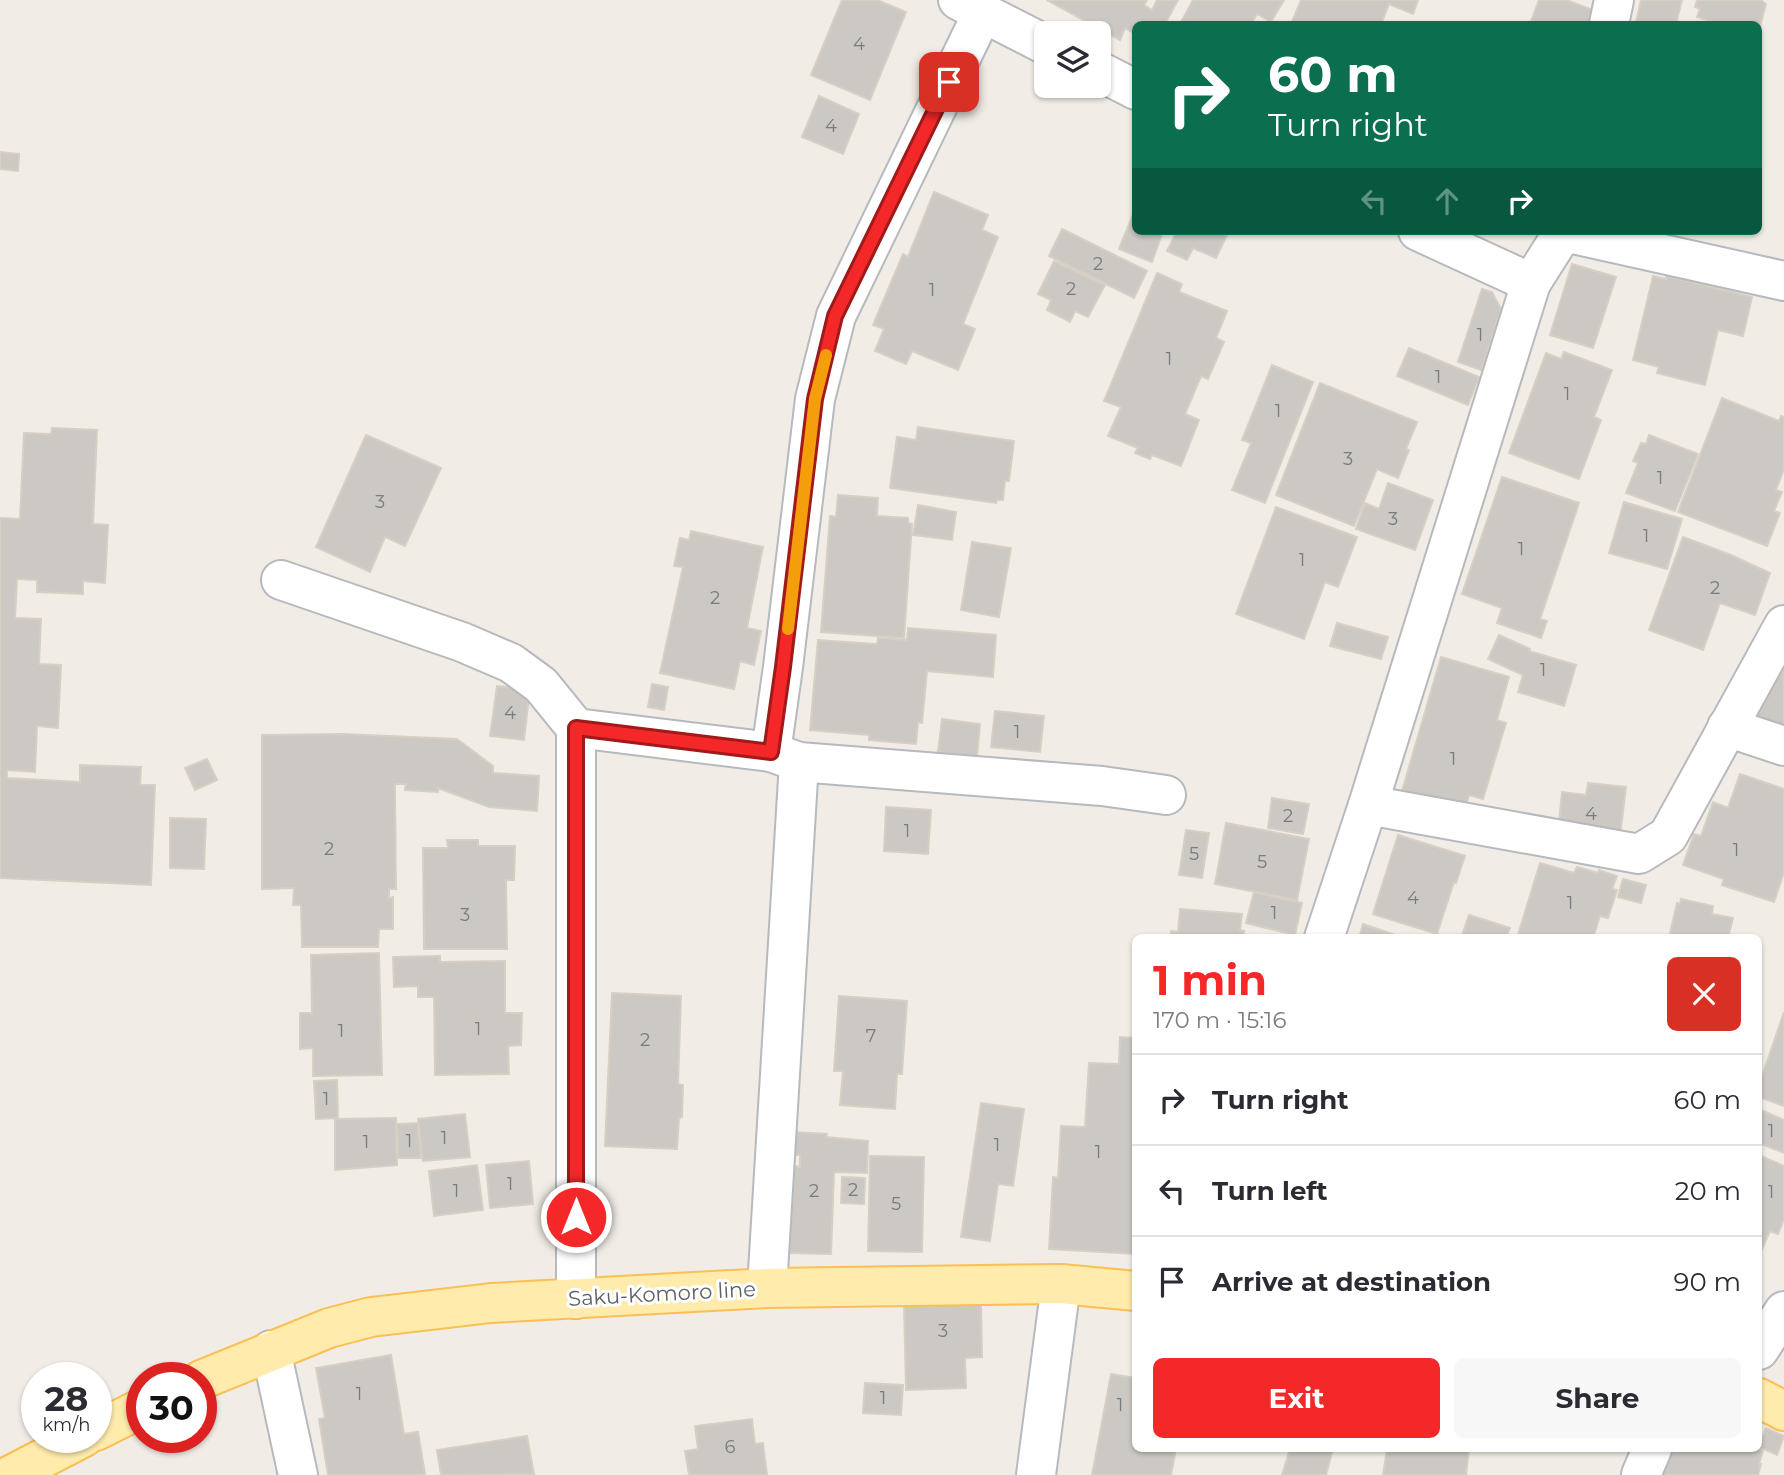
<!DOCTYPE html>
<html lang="en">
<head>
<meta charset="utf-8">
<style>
	:root { --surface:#fff; --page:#f7f7f7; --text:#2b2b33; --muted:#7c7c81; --line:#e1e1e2; --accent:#f42828 }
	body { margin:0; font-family:Montserrat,sans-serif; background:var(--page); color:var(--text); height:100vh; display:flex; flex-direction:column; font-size:26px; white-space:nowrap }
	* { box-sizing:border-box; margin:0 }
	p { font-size:23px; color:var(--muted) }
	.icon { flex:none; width:38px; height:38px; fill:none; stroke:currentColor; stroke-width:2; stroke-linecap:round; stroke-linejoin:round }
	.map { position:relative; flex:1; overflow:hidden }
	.panel { position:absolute; left:1132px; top:934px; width:630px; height:518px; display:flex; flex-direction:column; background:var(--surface); border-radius:10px; box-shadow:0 2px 5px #0004 }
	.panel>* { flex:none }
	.hud { position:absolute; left:1132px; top:21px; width:630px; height:214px; border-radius:10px; box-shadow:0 2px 5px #0004; background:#0b6e4f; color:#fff; overflow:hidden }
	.buttons { position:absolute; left:1034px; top:21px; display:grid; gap:14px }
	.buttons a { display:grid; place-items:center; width:77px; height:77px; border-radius:10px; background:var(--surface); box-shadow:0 2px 5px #0004; font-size:35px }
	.speed { position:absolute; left:21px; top:1362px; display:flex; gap:14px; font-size:35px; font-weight:700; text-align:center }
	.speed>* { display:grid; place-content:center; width:91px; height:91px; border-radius:50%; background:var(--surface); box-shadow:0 2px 5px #0004; line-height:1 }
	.speed small { font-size:18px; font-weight:400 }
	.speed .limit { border:10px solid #d22; background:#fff; color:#111 }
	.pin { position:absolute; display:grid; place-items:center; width:60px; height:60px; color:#fff; margin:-30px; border-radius:14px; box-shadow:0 4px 10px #0006 }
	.me { position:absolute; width:77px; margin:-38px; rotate:0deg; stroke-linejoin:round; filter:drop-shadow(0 0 5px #0008) }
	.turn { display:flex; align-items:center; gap:24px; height:147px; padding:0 21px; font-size:32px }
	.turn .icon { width:91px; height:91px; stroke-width:2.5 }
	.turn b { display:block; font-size:49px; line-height:60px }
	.lanes { display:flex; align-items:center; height:66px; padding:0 21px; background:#0003; justify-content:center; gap:35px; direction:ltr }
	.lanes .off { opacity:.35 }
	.round { display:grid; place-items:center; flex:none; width:74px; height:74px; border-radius:10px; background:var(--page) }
	.headline { display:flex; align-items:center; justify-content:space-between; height:119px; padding:0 21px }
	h1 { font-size:42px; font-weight:700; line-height:52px; color:var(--accent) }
	.button { display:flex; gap:14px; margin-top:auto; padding:14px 21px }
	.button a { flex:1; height:80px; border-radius:10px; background:var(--accent); color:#fff; font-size:28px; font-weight:700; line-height:80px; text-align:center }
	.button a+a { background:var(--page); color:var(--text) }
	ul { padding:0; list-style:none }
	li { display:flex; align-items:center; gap:21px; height:91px; padding:0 21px; border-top:2px solid var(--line) }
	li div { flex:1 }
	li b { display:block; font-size:26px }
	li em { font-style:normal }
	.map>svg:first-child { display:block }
	.building { fill:#ccc8c3; stroke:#d6cfc4; stroke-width:2 }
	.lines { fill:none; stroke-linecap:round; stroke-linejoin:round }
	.minor-casing { stroke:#b6b9bd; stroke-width:42 }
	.major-casing { stroke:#fabf55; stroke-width:42 }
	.minor { stroke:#fff; stroke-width:38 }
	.major { stroke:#ffebac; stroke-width:38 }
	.route-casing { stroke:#9f1a1a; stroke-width:18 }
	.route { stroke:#f42828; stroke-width:12 }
	.slow { stroke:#f59e0b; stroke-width:12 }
	.labels { text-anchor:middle; stroke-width:6; stroke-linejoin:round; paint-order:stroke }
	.number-label { font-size:18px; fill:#797c7e }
	.street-label { font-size:21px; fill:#5d6267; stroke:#fff }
</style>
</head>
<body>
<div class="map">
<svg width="1784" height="1475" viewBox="0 0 1784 1475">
	<rect width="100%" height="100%" fill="#f1ede6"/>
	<!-- building -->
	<g class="building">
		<path d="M 842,0 L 877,0 L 906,12 L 870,100 L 811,75 Z"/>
		<path d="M 1047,0 L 1147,0 L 1144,5 L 1152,10 L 1157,0 L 1178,0 L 1165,24 L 1136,24 L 1136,34 L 1125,28 L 1120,40 Z"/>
		<path d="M 1193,0 L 1284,0 L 1271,22 L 1257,14 L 1251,24 L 1180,24 Z"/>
		<path d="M 1301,0 L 1418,0 L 1413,14 L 1389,4 L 1381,24 L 1291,24 Z"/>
		<path d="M 1539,0 L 1566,0 L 1596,11 L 1591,24 L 1530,24 Z"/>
		<path d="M 1641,0 L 1682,0 L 1676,24 L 1646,24 L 1636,22 Z"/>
		<path d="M 1697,0 L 1761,0 L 1766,4 L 1759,30 L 1759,24 L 1718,24 L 1718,23 L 1697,17 L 1700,9 L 1695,7 Z"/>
		<path d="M 819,96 L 859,114 L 843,154 L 802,137 Z"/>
		<path d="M 0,152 L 19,154 L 18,171 L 0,169 Z"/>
		<path d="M 934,192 L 988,215 L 982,230 L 998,237 L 963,324 L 975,329 L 958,370 L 912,351 L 906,364 L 875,351 L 884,329 L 873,325 L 903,254 L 908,257 Z"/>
		<path d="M 1136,207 L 1136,231 L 1163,231 L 1152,262 L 1119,249 Z"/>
		<path d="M 1062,229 L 1147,271 L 1134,298 L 1049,256 Z"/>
		<path d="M 1177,231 L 1229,231 L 1216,258 L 1193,248 L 1187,260 L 1167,251 Z"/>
		<path d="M 1054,261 L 1105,285 L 1088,317 L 1075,311 L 1070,322 L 1047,310 L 1051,300 L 1038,294 Z"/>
		<path d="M 1572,264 L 1616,277 L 1593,348 L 1550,335 Z"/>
		<path d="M 1157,273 L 1182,284 L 1179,292 L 1227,311 L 1216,338 L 1224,342 L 1208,379 L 1201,376 L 1185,414 L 1199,420 L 1181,466 L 1152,455 L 1150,459 L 1135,453 L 1138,448 L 1108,436 L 1121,407 L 1104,401 Z"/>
		<path d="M 1653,276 L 1666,279 L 1666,276 L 1752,297 L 1743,336 L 1718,330 L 1705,385 L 1657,373 L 1659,367 L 1633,360 Z"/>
		<path d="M 1482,289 L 1492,292 L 1501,309 L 1481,370 L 1458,362 Z"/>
		<path d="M 1409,348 L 1479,377 L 1468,405 L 1397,376 Z"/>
		<path d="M 1564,352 L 1612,370 L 1594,417 L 1601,420 L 1579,479 L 1509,453 L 1546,353 L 1561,359 Z"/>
		<path d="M 1272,365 L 1313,382 L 1265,503 L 1232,490 L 1251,443 L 1242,440 Z"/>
		<path d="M 1320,383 L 1417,422 L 1406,449 L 1409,450 L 1398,478 L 1377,469 L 1354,526 L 1276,495 Z"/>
		<path d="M 1722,398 L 1779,421 L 1781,416 L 1784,417 L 1784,469 L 1776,490 L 1782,492 L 1774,511 L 1780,513 L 1767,546 L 1678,512 Z"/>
		<path d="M 918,427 L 1014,441 L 1009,481 L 1005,481 L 1003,500 L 997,500 L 996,503 L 890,488 L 897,437 L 916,440 Z"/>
		<path d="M 52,428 L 97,430 L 93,524 L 108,525 L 105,583 L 83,581 L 83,594 L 37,592 L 37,580 L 17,579 L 15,618 L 41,619 L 39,664 L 61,665 L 58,728 L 37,726 L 35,772 L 7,770 L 7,778 L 80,782 L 80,765 L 141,767 L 140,785 L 155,785 L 151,885 L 0,878 L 0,518 L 20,519 L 24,433 L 51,434 Z"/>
		<path d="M 366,435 L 441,468 L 405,546 L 385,537 L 370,572 L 316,547 Z"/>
		<path d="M 1649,435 L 1698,454 L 1675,511 L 1626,493 L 1638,463 L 1633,461 L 1641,443 L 1646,444 Z"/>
		<path d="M 1502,477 L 1579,503 L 1540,619 L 1547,621 L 1541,638 L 1497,623 L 1502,608 L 1462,594 Z"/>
		<path d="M 1388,483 L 1433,500 L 1415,550 L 1356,529 L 1365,503 L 1379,509 Z"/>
		<path d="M 838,495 L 878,498 L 877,516 L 908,518 L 908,523 L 912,524 L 904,638 L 821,632 L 830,516 L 836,517 Z"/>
		<path d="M 1624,502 L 1682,519 L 1667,569 L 1609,553 Z"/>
		<path d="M 918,505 L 956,512 L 952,540 L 913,535 Z"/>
		<path d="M 1276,507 L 1357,537 L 1338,587 L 1325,582 L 1304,639 L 1236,614 Z"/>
		<path d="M 691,531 L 763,547 L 747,628 L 761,631 L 754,665 L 740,661 L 734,689 L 660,673 L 683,567 L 674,566 L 680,538 L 689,540 Z"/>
		<path d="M 1683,537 L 1731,555 L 1770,573 L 1755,615 L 1720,603 L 1703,650 L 1649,630 Z"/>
		<path d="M 972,542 L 1011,548 L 999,617 L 961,610 Z"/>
		<path d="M 1337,623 L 1388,637 L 1381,659 L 1330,646 Z"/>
		<path d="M 908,628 L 996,635 L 993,677 L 927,671 L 922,723 L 918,722 L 916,744 L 869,740 L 869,735 L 810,730 L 818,640 L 877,644 L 878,638 L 907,640 Z"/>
		<path d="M 1499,635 L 1530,649 L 1529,651 L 1576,665 L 1564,706 L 1518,692 L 1523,675 L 1488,659 Z"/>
		<path d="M 1784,653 L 1784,730 L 1753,714 Z"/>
		<path d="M 1441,657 L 1509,677 L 1497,720 L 1506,723 L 1483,799 L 1469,795 L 1463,816 L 1400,798 Z"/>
		<path d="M 652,684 L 668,687 L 664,710 L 648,707 Z"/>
		<path d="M 497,686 L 530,689 L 524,740 L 490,736 Z"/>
		<path d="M 995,711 L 1044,716 L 1040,752 L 991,747 Z"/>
		<path d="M 942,719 L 980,724 L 977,757 L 938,752 Z"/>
		<path d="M 344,734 L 457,739 L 493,766 L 493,773 L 539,776 L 537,811 L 489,807 L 438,788 L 438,792 L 405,790 L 406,784 L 395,784 L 396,889 L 389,889 L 389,898 L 393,897 L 393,929 L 379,929 L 378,947 L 302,947 L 301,905 L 293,905 L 294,888 L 262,889 L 262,735 Z"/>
		<path d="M 207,759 L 217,780 L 195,790 L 185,768 Z"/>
		<path d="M 1740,774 L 1784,789 L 1784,872 L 1774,902 L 1722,885 L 1724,879 L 1683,865 L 1694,834 L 1701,836 L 1713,802 L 1728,808 Z"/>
		<path d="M 1588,783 L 1626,787 L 1620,836 L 1558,833 L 1562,792 L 1586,795 Z"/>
		<path d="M 1272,798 L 1309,804 L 1303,834 L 1268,828 Z"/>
		<path d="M 886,807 L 931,810 L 928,854 L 884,851 Z"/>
		<path d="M 170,818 L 206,819 L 204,869 L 170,868 Z"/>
		<path d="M 1226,823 L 1309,839 L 1297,900 L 1215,884 Z"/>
		<path d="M 1186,830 L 1209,833 L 1202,878 L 1179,875 Z"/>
		<path d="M 1398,835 L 1465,856 L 1456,883 L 1454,882 L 1437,934 L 1373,914 Z"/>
		<path d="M 447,840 L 478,840 L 478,846 L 515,846 L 514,880 L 506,880 L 507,949 L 424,949 L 423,848 L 448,848 Z"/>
		<path d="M 1540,863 L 1574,873 L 1577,867 L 1598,873 L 1599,870 L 1617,876 L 1612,889 L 1617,890 L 1608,918 L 1600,916 L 1593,938 L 1517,938 Z"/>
		<path d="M 1623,879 L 1646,885 L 1641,903 L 1618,897 Z"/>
		<path d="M 1254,892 L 1302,903 L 1295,935 L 1246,923 Z"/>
		<path d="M 1681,899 L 1713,906 L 1712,914 L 1733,918 L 1728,938 L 1669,938 L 1677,903 L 1680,904 Z"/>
		<path d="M 1180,909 L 1242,914 L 1240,930 L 1244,931 L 1243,938 L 1171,938 L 1171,931 L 1178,932 Z"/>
		<path d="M 1469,915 L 1510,928 L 1506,938 L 1461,938 Z"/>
		<path d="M 1363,924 L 1404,938 L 1359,938 Z"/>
		<path d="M 379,953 L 382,1075 L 313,1076 L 313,1048 L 300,1049 L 300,1013 L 312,1013 L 311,955 Z"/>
		<path d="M 440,956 L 440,962 L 505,961 L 505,1013 L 522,1013 L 521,1045 L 508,1046 L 509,1074 L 435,1075 L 434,997 L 418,997 L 418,986 L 394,987 L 393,957 Z"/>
		<path d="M 612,993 L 681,996 L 678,1084 L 683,1085 L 682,1117 L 679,1118 L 677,1149 L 605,1146 Z"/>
		<path d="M 839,996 L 907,1001 L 902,1074 L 897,1074 L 895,1109 L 840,1105 L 843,1071 L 834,1071 Z"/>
		<path d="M 1784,1012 L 1784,1106 L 1759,1097 L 1759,1085 Z"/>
		<path d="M 1120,1037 L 1136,1038 L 1136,1254 L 1049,1249 L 1053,1177 L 1058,1178 L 1061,1126 L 1085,1127 L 1089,1063 L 1119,1064 Z"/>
		<path d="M 337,1080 L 338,1118 L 316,1119 L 314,1081 Z"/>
		<path d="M 981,1103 L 1024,1109 L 1013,1186 L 998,1184 L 990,1241 L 961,1237 Z"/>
		<path d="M 1759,1109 L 1784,1120 L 1784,1153 L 1759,1143 Z"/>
		<path d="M 465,1114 L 470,1157 L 423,1161 L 418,1119 Z"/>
		<path d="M 396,1118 L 397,1165 L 335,1170 L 335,1119 Z"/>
		<path d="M 418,1123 L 421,1158 L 398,1158 L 397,1124 Z"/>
		<path d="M 793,1132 L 827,1134 L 826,1137 L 868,1141 L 867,1173 L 834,1172 L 831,1254 L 789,1253 L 795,1166 L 800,1167 L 800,1155 L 792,1155 Z"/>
		<path d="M 1759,1155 L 1784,1166 L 1784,1219 L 1778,1234 L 1770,1231 L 1759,1256 Z"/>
		<path d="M 870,1156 L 924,1157 L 922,1252 L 868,1251 Z"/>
		<path d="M 529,1161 L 533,1204 L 490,1208 L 486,1165 Z"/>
		<path d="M 477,1165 L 483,1210 L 434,1216 L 429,1171 Z"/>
		<path d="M 842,1177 L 865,1178 L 864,1204 L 841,1203 Z"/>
		<path d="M 981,1303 L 982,1357 L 965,1358 L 966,1388 L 906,1390 L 904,1305 Z"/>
		<path d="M 391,1355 L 404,1434 L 418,1432 L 425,1474 L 416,1475 L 328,1475 L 319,1419 L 325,1418 L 316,1368 Z"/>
		<path d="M 1111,1374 L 1136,1378 L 1136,1449 L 1176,1449 L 1171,1475 L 1092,1475 Z"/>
		<path d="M 865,1383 L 903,1385 L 901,1415 L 863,1413 Z"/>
		<path d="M 752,1419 L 755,1444 L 763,1443 L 767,1475 L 689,1475 L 685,1451 L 698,1449 L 695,1426 Z"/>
		<path d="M 1766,1428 L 1784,1436 L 1777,1455 L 1759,1447 Z"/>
		<path d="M 527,1436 L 534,1474 L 441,1475 L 437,1450 Z"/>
		<path d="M 1290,1449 L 1333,1449 L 1326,1475 L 1282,1475 Z"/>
		<path d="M 1387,1449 L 1469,1449 L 1466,1475 L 1383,1475 Z"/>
		<path d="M 1670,1449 L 1758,1449 L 1763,1451 L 1759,1464 L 1761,1464 L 1758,1475 L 1661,1475 Z"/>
	</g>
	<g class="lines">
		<defs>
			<g id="minor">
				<path d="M 958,0 L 1046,45"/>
				<path d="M 1609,24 L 1614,0"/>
				<path d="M 1099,71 L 1136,90"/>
				<path d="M 1418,231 L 1531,283"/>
				<path d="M 1564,232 L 1784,281"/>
				<path d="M 281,580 L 462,642 L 511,663 L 541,685 L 576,728"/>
				<path d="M 1727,727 L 1784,746"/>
				<path d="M 771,752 L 783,667 L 815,399 L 836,316 L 983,12"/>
				<path d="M 799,762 L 1102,786 L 1166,795"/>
				<path d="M 1368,805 L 1639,854 L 1668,836 L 1784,625"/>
				<path d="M 1324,938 L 1368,805 L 1531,283 L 1564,231"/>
				<path d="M 576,1299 L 576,728 L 771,752 L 799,762 L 767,1288"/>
				<path d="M 271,1350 L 298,1475"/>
				<path d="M 1759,1350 L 1784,1311"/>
				<path d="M 1036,1475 L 1061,1284"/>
				<path d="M 1641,1475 L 1652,1449"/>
			</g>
			<g id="major">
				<path d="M 201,1380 L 329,1328 L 371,1317 L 491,1303 L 767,1288 L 1061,1284 L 1136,1291"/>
				<path d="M 1759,1398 L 1784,1411"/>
				<path d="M 96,1431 L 142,1408"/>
				<path d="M 11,1475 L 84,1437"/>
			</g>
		</defs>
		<!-- minor casing -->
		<use href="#minor" class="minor-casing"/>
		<!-- major casing -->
		<use href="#major" class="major-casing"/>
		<!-- minor -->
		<use href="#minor" class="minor"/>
		<!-- major -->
		<use href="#major" class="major"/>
	</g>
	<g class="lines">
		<defs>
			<path id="route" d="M 576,1217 L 576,728 L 771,752 L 783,667 L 815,399 L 835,316 L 949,82"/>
		</defs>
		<!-- route casing -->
		<use href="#route" class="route-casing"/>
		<!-- route -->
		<use href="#route" class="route"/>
		<!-- slow -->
		<path class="slow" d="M 788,629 L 815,399 L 826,355"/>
	</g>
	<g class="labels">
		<!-- number labels -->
		<g class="number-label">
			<text x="859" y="50">4</text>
			<text x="831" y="132">4</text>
			<text x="1098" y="270">2</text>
			<text x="1071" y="295">2</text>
			<text x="932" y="296">1</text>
			<text x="1480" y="341">1</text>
			<text x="1169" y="365">1</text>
			<text x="1438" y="383">1</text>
			<text x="1567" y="400">1</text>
			<text x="1278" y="417">1</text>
			<text x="1348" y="465">3</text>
			<text x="1660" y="484">1</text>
			<text x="380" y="508">3</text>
			<text x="1393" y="525">3</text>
			<text x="1646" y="542">1</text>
			<text x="1521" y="555">1</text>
			<text x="1302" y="566">1</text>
			<text x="1715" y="594">2</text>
			<text x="715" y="604">2</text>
			<text x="1543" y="676">1</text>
			<text x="510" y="719">4</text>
			<text x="1017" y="738">1</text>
			<text x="1453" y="765">1</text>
			<text x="1591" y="820">4</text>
			<text x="1288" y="822">2</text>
			<text x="907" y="837">1</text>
			<text x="329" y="855">2</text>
			<text x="1736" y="856">1</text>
			<text x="1194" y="860">5</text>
			<text x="1262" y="868">5</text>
			<text x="1413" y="904">4</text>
			<text x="1570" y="909">1</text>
			<text x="1274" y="919">1</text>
			<text x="465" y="921">3</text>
			<text x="478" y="1035">1</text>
			<text x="341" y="1037">1</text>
			<text x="871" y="1042">7</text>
			<text x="645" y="1046">2</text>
			<text x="326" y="1105">1</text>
			<text x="1771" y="1137">1</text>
			<text x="444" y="1144">1</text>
			<text x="409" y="1147">1</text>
			<text x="366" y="1148">1</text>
			<text x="997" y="1151">1</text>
			<text x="1098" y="1158">1</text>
			<text x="510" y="1190">1</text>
			<text x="853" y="1196">2</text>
			<text x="456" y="1197">1</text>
			<text x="814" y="1197">2</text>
			<text x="1771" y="1198">1</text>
			<text x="896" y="1210">5</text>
			<text x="943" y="1337">3</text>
			<text x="359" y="1400">1</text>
			<text x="883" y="1404">1</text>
			<text x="1120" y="1411">1</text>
			<text x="730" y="1453">6</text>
		</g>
		<!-- street labels -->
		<g class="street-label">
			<text transform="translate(662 1294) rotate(-3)" y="7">Saku-Komoro line</text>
		</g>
	</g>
</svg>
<div class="buttons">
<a><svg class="icon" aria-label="layers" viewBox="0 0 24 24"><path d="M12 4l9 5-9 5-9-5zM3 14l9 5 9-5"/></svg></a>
</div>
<div class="speed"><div>28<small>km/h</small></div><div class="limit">30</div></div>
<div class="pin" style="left:949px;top:82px;background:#d93025"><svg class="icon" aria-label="arrive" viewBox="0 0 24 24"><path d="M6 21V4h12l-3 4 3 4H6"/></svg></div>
<svg class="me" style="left:576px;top:1217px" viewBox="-20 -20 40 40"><circle r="17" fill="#f42828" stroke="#fff" stroke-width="3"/><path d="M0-11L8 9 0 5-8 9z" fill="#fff"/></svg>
<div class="hud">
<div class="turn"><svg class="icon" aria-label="right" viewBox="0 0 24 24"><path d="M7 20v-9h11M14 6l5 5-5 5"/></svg><div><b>60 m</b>Turn right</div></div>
<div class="lanes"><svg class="icon off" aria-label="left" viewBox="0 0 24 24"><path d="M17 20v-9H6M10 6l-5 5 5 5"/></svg><svg class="icon off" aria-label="ahead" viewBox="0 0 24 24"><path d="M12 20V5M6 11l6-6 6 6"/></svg><svg class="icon" aria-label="right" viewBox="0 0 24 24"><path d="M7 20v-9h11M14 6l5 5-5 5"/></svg></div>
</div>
<section class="panel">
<div class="headline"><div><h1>1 min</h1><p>170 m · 15:16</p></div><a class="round" style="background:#d93025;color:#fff"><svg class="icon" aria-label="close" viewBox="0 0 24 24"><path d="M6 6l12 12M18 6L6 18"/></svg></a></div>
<ul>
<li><svg class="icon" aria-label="right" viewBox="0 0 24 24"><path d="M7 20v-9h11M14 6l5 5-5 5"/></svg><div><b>Turn right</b></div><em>60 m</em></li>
<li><svg class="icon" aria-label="left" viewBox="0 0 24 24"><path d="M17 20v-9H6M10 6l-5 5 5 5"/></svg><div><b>Turn left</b></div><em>20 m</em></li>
<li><svg class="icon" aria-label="arrive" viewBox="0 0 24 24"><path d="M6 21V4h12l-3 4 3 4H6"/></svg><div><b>Arrive at destination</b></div><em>90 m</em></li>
</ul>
<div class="button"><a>Exit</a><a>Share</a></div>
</section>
</div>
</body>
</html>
